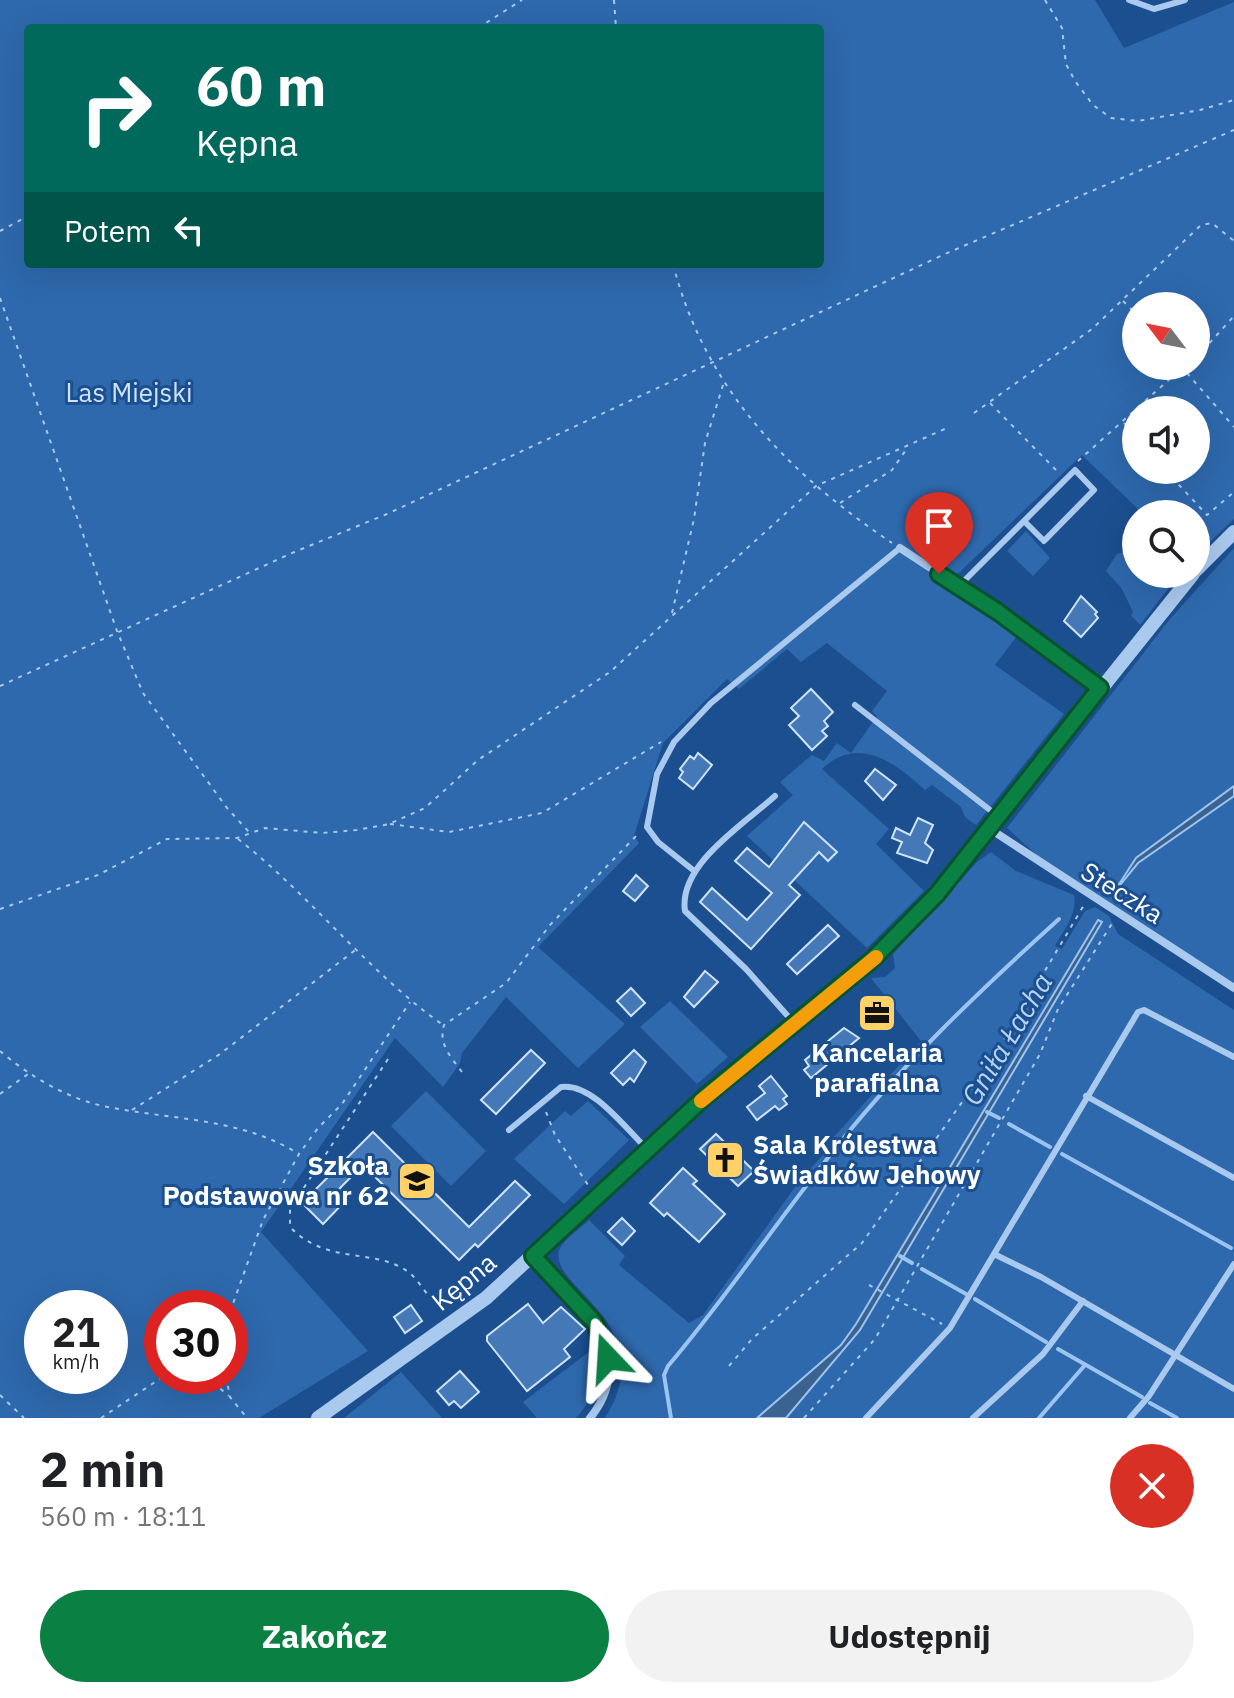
<!DOCTYPE html>
<html lang="pl">
<head>
<meta charset="utf-8">
<style>
	:root { --surface:#fff; --page:#f2f2f2; --text:#202124; --muted:#757577; --accent:#0b8043 }
	body { margin:0; font-family:"IBM Plex Sans",sans-serif; background:var(--page); color:var(--text); height:100vh; display:flex; flex-direction:column; font-size:30px; white-space:nowrap }
	* { box-sizing:border-box; margin:0 }
	p { font-size:26px; color:var(--muted) }
	.icon { flex:none; width:44px; height:44px; fill:none; stroke:currentColor; stroke-width:2; stroke-linecap:round; stroke-linejoin:round }
	.map { position:relative; height:1418px; overflow:hidden }
	.sheet { display:flex; flex-direction:column; background:var(--surface); flex:1 }
	.sheet>* { flex:none }
	.top-card { position:absolute; left:24px; top:24px; width:800px; height:244px; border-radius:8px; box-shadow:0 8px 32px #0002; background:#00695c; color:#fff; overflow:hidden }
	.needle { width:52px; rotate:302deg }
	.buttons { position:absolute; left:1122px; top:292px; display:grid; gap:16px }
	.buttons a { display:grid; place-items:center; width:88px; height:88px; border-radius:50%; background:var(--surface); box-shadow:0 8px 32px #0002; font-size:40px }
	.speed { position:absolute; left:24px; top:1290px; display:flex; gap:16px; font-size:40px; font-weight:700; text-align:center }
	.speed>* { display:grid; place-content:center; width:104px; height:104px; border-radius:50%; background:var(--surface); box-shadow:0 8px 32px #0002; line-height:1 }
	.speed small { font-size:20px; font-weight:400 }
	.speed .limit { border:12px solid #d22; background:#fff; color:#111 }
	.pin { position:absolute; display:grid; place-items:center; width:68px; height:68px; color:#fff; margin:-82px -34px; border-radius:50% 50% 50% 0; rotate:-45deg; box-shadow:0 0 8px #0007 }
	.pin .icon { rotate:45deg }
	.me { position:absolute; width:88px; margin:-44px; rotate:340deg; stroke-linejoin:round; filter:drop-shadow(0 0 6px #0008) }
	.turn { display:flex; align-items:center; gap:28px; height:168px; padding:0 40px; font-size:36px }
	.turn .icon { width:104px; height:104px; stroke-width:2.5 }
	.turn b { display:block; font-size:56px; line-height:68px }
	.then { display:flex; align-items:center; height:76px; padding:0 40px; background:#0003; gap:16px; font-size:30px }
	.round { display:grid; place-items:center; flex:none; width:84px; height:84px; border-radius:42px; background:var(--page) }
	.overview { display:flex; align-items:center; justify-content:space-between; height:136px; padding:0 40px }
	h1 { font-size:48px; font-weight:700; line-height:60px }
	.button { display:flex; gap:16px; margin-top:auto; padding:16px 40px }
	.button a { flex:1; height:92px; border-radius:48px; background:var(--accent); color:#fff; font-size:32px; font-weight:700; line-height:92px; text-align:center }
	.button a+a { background:var(--page); color:var(--text) }
	.map>svg:first-child { display:block }
	.green { fill:#2e69ad; fill-rule:evenodd }
	.water { fill:#3c6290; stroke:#9cc4f0; stroke-width:2 }
	.lines { fill:none; stroke-linecap:round; stroke-linejoin:round }
	.stream { stroke:#9cc4f0; stroke-width:4 }
	.building { fill:#4478b7; stroke:#cfe3fa; stroke-width:2 }
	.path { stroke:#a9c9ee; stroke-width:2; stroke-dasharray:4 6; stroke-linecap:butt }
	.service { stroke:#a9c9ee; stroke-width:6 }
	.minor { stroke:#a9c9ee; stroke-width:8 }
	.tertiary { stroke:#a9c9ee; stroke-width:14 }
	.route-casing { stroke:#07532c; stroke-width:20 }
	.route { stroke:#0b8043; stroke-width:14 }
	.slow { stroke:#f59e0b; stroke-width:14 }
	.labels { text-anchor:middle; stroke-width:6; stroke-linejoin:round; paint-order:stroke }
	.park-label { font-size:26px; fill:#cfe3fa; stroke:#1b4f8f }
	.street-label { font-size:26px; fill:#fff; stroke:#1b4f8f }
	.poi-label { font-size:26px; font-weight:bold; fill:#fff; stroke:#1b4f8f }
	.water-label { font-size:28px; font-style:italic; fill:#b5d3f5; stroke:#1b4f8f }
</style>
</head>
<body>
<div class="map">
<svg width="1234" height="1418" viewBox="0 0 1234 1418">
	<rect width="100%" height="100%" fill="#1b4f8f"/>
	<!-- green -->
	<g class="green">
		<path d="M 0,0 L 1095,0 L 1124,48 L 1234,2 L 1234,519 L 1196,555 L 1196,514 L 1143,514 L 1082,455 L 943,588 L 1017,636 L 995,665 L 1064,714 L 976,825 L 965,817 L 961,807 L 932,785 L 925,790 C 895,763 859,734 822,769 L 889,829 L 876,844 L 924,891 L 867,948 L 747,836 L 793,795 L 780,782 L 812,755 L 824,761 L 837,743 L 851,753 L 877,716 L 872,711 L 887,691 L 827,643 L 801,662 L 787,649 L 739,689 L 727,679 L 663,743 L 634,836 L 639,843 L 538,947 L 625,1024 L 578,1068 L 506,997 L 462,1053 L 460,1063 L 443,1087 L 395,1038 L 261,1232 L 368,1351 L 259,1418 L 0,1418 ZM 28,28 L 820,28 L 820,264 L 28,264 ZM 1136,306 L 1196,306 L 1196,366 L 1136,366 ZM 1136,410 L 1196,410 L 1196,470 L 1136,470 ZM 42,1308 L 110,1308 L 110,1376 L 42,1376 ZM 162,1308 L 230,1308 L 230,1376 L 162,1376 Z"/>
		<path d="M 1026,531 L 1050,558 L 1033,576 L 1007,551 Z"/>
		<path d="M 1234,548 L 1234,786 L 1136,858 L 1111,894 L 1116,894 L 1138,863 L 1234,796 L 1234,984 L 1039,857 L 1007,828 L 1170,619 Z"/>
		<path d="M 1133,550 L 1136,553 L 1136,574 L 1164,574 L 1171,585 L 1140,625 L 1131,615 L 1133,612 L 1122,589 L 1106,571 L 1117,554 Z"/>
		<path d="M 991,852 L 1016,871 L 1074,895 C 1078,913 1063,931 1055,946 L 1062,949 L 1085,911 L 1095,907 L 1109,916 L 1118,934 L 1234,1010 L 1234,1418 L 786,1418 L 860,1330 L 1102,923 L 856,1324 L 841,1345 L 757,1418 L 605,1418 C 664,1324 549,1288 559,1251 C 563,1239 581,1228 589,1220 L 625,1256 L 619,1265 L 689,1323 L 703,1315 L 800,1180 L 831,1146 L 830,1141 L 921,1041 L 871,978 L 885,977 L 895,968 L 893,954 L 977,862 Z"/>
		<path d="M 670,1001 L 728,1057 L 697,1084 L 640,1027 Z"/>
		<path d="M 426,1091 L 486,1151 L 451,1186 L 391,1126 Z"/>
		<path d="M 588,1101 L 629,1140 L 564,1204 L 514,1159 L 565,1111 L 571,1116 Z"/>
		<path d="M 594,1348 C 604,1376 594,1397 576,1418 L 537,1418 L 523,1402 Z"/>
		<path d="M 401,1372 L 442,1418 L 344,1418 Z"/>
	</g>
	<!-- water -->
	<g class="water">
		<path d="M 1234,786 L 1234,796 L 1138,863 L 1112,895 L 1136,858 Z"/>
		<path d="M 1098,920 L 1102,922 L 860,1330 L 786,1418 L 757,1418 L 841,1345 L 856,1324 Z"/>
	</g>
	<g class="lines">
		<!-- stream -->
		<g class="stream">
			<path d="M 987,1112 L 999,1118"/>
			<path d="M 1009,1124 L 1050,1147"/>
			<path d="M 1062,1154 L 1231,1248"/>
			<path d="M 900,1256 L 912,1263"/>
			<path d="M 922,1269 L 966,1294"/>
			<path d="M 975,1299 L 1046,1342"/>
			<path d="M 1058,1349 L 1142,1397"/>
			<path d="M 1150,1403 L 1177,1418"/>
			<path d="M 671,1418 L 664,1375 L 668,1366 C 725,1299 773,1227 827,1159 C 895,1071 977,993 1059,919"/>
			<path d="M 1039,1418 L 1085,1365"/>
		</g>
	</g>
	<!-- building -->
	<g class="building">
		<path d="M 1081,596 L 1097,612 L 1095,614 L 1098,618 L 1081,637 L 1064,621 Z"/>
		<path d="M 811,689 L 833,712 L 824,721 L 828,726 L 822,731 L 827,736 L 812,750 L 789,725 L 799,716 L 791,708 Z"/>
		<path d="M 698,753 L 712,765 L 693,789 L 679,778 L 683,772 L 680,769 L 690,756 L 694,759 Z"/>
		<path d="M 875,769 L 896,785 L 883,800 L 865,781 Z"/>
		<path d="M 918,818 L 933,825 L 925,843 L 933,850 L 927,863 L 897,853 L 902,842 L 892,838 L 896,828 L 910,835 Z"/>
		<path d="M 804,822 L 837,852 L 828,861 L 819,852 L 789,885 L 800,895 L 751,949 L 700,902 L 712,888 L 747,920 L 772,893 L 735,861 L 747,848 L 769,867 Z"/>
		<path d="M 636,875 L 648,886 L 635,901 L 623,891 Z"/>
		<path d="M 828,925 L 839,936 L 797,974 L 787,964 Z"/>
		<path d="M 705,971 L 718,982 L 694,1007 L 684,997 Z"/>
		<path d="M 631,988 L 645,1003 L 631,1016 L 617,1001 Z"/>
		<path d="M 844,1028 L 859,1038 L 811,1078 L 804,1070 L 809,1066 L 805,1060 Z"/>
		<path d="M 531,1050 L 545,1063 L 496,1114 L 481,1100 Z"/>
		<path d="M 634,1050 L 646,1062 L 634,1082 L 630,1078 L 623,1085 L 611,1073 Z"/>
		<path d="M 771,1076 L 787,1096 L 783,1099 L 787,1104 L 779,1110 L 775,1106 L 757,1120 L 747,1107 L 765,1093 L 759,1086 Z"/>
		<path d="M 373,1132 L 469,1227 L 515,1181 L 530,1195 L 478,1247 L 475,1244 L 459,1260 L 363,1165 L 340,1188 L 349,1197 L 323,1224 L 302,1203 Z"/>
		<path d="M 716,1134 L 754,1171 L 738,1186 L 700,1149 Z"/>
		<path d="M 683,1168 L 697,1181 L 693,1184 L 725,1214 L 699,1242 L 667,1213 L 664,1216 L 650,1203 Z"/>
		<path d="M 622,1218 L 635,1231 L 622,1245 L 608,1232 Z"/>
		<path d="M 528,1304 L 543,1323 L 561,1307 L 585,1329 L 564,1349 L 570,1357 L 527,1391 L 487,1341 L 487,1336 Z"/>
		<path d="M 411,1305 L 422,1321 L 405,1333 L 394,1317 Z"/>
		<path d="M 460,1371 L 479,1392 L 461,1408 L 454,1401 L 449,1405 L 437,1391 Z"/>
	</g>
	<g class="lines">
		<!-- path -->
		<g class="path">
			<path d="M 614,0 L 616,28"/>
			<path d="M 1045,0 L 1062,28 L 1066,64 L 1075,81 L 1093,105 L 1111,118 L 1138,121 L 1200,110 L 1234,100"/>
			<path d="M 478,28 L 522,0"/>
			<path d="M 0,231 L 28,216"/>
			<path d="M 673,264 C 705,389 788,473 892,543"/>
			<path d="M 0,298 L 117,631 L 143,693 L 227,808 L 249,832"/>
			<path d="M 1123,301 L 1136,314"/>
			<path d="M 1196,358 L 1234,316"/>
			<path d="M 1154,369 L 1172,376"/>
			<path d="M 1187,373 L 1234,427"/>
			<path d="M 990,403 L 1059,473"/>
			<path d="M 974,413 L 1092,329 L 1201,225 L 1212,223 L 1234,241"/>
			<path d="M 1124,423 L 1136,438"/>
			<path d="M 1078,461 L 1173,376 L 1181,376 L 1192,366"/>
			<path d="M 1165,470 L 1207,515 L 1234,492"/>
			<path d="M 840,503 L 892,470 L 908,447"/>
			<path d="M 672,613 L 694,519 L 705,443 L 723,385"/>
			<path d="M 0,686 L 292,553 L 387,514 L 945,254 L 1234,130"/>
			<path d="M 390,824 L 449,832 L 542,813 L 661,742"/>
			<path d="M 238,839 C 311,896 368,972 443,1025"/>
			<path d="M 0,909 L 98,875 L 167,839 L 237,838 L 265,828 L 322,833 L 357,830 L 389,824 L 425,808 L 478,760 L 610,672 L 816,486 L 947,428"/>
			<path d="M 0,1051 C 28,1075 66,1098 103,1106 C 169,1120 240,1117 299,1154"/>
			<path d="M 388,1059 L 290,1209 L 290,1227 C 328,1267 379,1246 412,1275 C 419,1282 425,1292 432,1300"/>
			<path d="M 462,1072 C 451,1057 438,1044 444,1025 L 506,983 L 550,925 L 638,834"/>
			<path d="M 0,1094 L 28,1074"/>
			<path d="M 132,1110 L 220,1054 L 358,948"/>
			<path d="M 546,1112 L 555,1135 L 588,1185"/>
			<path d="M 869,1285 L 942,1324"/>
			<path d="M 230,1312 L 263,1220 L 299,1154 L 318,1128 L 342,1104 L 410,1002"/>
			<path d="M 729,1366 L 752,1339 L 862,1243 L 992,1060 L 1084,905"/>
			<path d="M 205,1376 L 229,1396"/>
			<path d="M 226,1376 L 230,1397 L 247,1418"/>
			<path d="M 0,1395 L 24,1418"/>
			<path d="M 101,1418 L 164,1376"/>
			<path d="M 804,1418 L 875,1339 L 1040,1054 L 1058,1009 L 1113,922"/>
		</g>
		<!-- service -->
		<g class="service">
			<path d="M 1129,0 L 1154,9 L 1185,0"/>
			<path d="M 1129,539 L 1136,544"/>
			<path d="M 1176,574 L 1186,582"/>
			<path d="M 958,587 L 1075,470 L 1094,490 L 1044,541 L 1024,521"/>
			<path d="M 855,705 L 999,817"/>
			<path d="M 775,796 C 744,824 678,865 685,911 L 746,969 L 794,1023"/>
			<path d="M 693,870 L 658,842 L 647,827 L 657,774 L 674,742 L 711,703 L 900,548"/>
			<path d="M 1086,1096 L 1234,1178"/>
			<path d="M 509,1130 L 561,1087 C 592,1082 626,1129 647,1149"/>
			<path d="M 996,1255 L 1041,1277 L 1234,1389"/>
			<path d="M 866,1418 L 950,1328 L 1138,1012 L 1144,1010 L 1234,1057"/>
			<path d="M 973,1418 L 1043,1354 L 1083,1301"/>
			<path d="M 1130,1418 L 1149,1396 L 1234,1264"/>
		</g>
		<!-- minor -->
		<g class="minor">
			<path d="M 900,548 L 998,612 L 1100,688"/>
			<path d="M 990,829 L 1234,988"/>
			<path d="M 533,1256 C 575,1299 642,1354 590,1418"/>
		</g>
		<!-- tertiary -->
		<g class="tertiary">
			<path d="M 1196,570 L 1234,532"/>
			<path d="M 318,1418 L 486,1298 L 706,1096 L 873,959 L 937,894 L 1193,574"/>
		</g>
	</g>
	<g class="lines">
		<defs>
			<path id="route" d="M 608,1358 L 595,1323 L 533,1256 L 706,1096 L 873,959 L 937,894 L 1100,688 L 998,612 L 939,574"/>
		</defs>
		<!-- route casing -->
		<use href="#route" class="route-casing"/>
		<!-- route -->
		<use href="#route" class="route"/>
		<!-- slow -->
		<path class="slow" d="M 701,1101 L 876,957"/>
	</g>
	<!-- icons -->
	<defs>
		<symbol id="office-square" viewBox="-11 -11 22 22"><rect x="-9" y="-9" width="18" height="18" rx="4" fill="#ffd166" stroke="#1b4f8f"/><path d="M-6-3h4V-5.5h4V-3h4V5H-6ZM-1-4.5V-3h2v-1.5ZM-6 0V1H6V0Z" fill="#111"/></symbol>
		<symbol id="church-square" viewBox="-11 -11 22 22"><rect x="-9" y="-9" width="18" height="18" rx="4" fill="#ffd166" stroke="#1b4f8f"/><path d="M-1.2-6h2.4v3.5h3.3v2.4h-3.3V6h-2.4V-.1h-3.3v-2.4h3.3Z" fill="#111"/></symbol>
		<symbol id="school-square" viewBox="-11 -11 22 22"><rect x="-9" y="-9" width="18" height="18" rx="4" fill="#ffd166" stroke="#1b4f8f"/><path d="M0-5L7-2L0 1L-7-2ZM-4 1L0 2.5L4 1V4Q0 6-4 4Z" fill="#111"/></symbol>
	</defs>
	<g fill-rule="evenodd">
		<use href="#office-square" x="855" y="991" width="44" height="44"/>
		<use href="#church-square" x="703" y="1138" width="44" height="44"/>
		<use href="#school-square" x="395" y="1159" width="44" height="44"/>
	</g>
	<g class="labels">
		<!-- park labels -->
		<g class="park-label">
			<text x="129" y="402">Las Miejski</text>
		</g>
		<!-- street labels -->
		<g class="street-label">
			<text transform="translate(1122 893) rotate(32)" y="9">Steczka</text>
			<text transform="translate(464 1282) rotate(-39)" y="9">Kępna</text>
		</g>
		<!-- poi labels -->
		<g class="poi-label">
			<text x="877" y="1062">Kancelaria<tspan x="877" dy="30">parafialna</tspan></text>
			<text x="753" y="1154" text-anchor="start">Sala Królestwa<tspan x="753" dy="30">Świadków Jehowy</tspan></text>
			<text x="389" y="1175" text-anchor="end">Szkoła<tspan x="389" dy="30">Podstawowa nr 62</tspan></text>
		</g>
		<!-- water labels -->
		<g class="water-label">
			<text transform="translate(1007 1039) rotate(-59)" y="10">Gniła Łacha</text>
		</g>
	</g>
</svg>
<div class="buttons">
<a><svg class="needle" viewBox="-14 -14 28 28"><path d="M0-13l5 13h-10z" fill="#e53935"/><path d="M0 13l5-13h-10z" fill="#757577"/></svg></a>
<a><svg class="icon" aria-label="sound" viewBox="0 0 24 24"><path d="M4 9h4l5-4v14l-5-4H4zM17 9q2 3 0 6"/></svg></a>
<a><svg class="icon" aria-label="search" viewBox="0 0 24 24"><circle cx="10" cy="10" r="6"/><path d="M15 15l6 6"/></svg></a>
</div>
<div class="speed"><div>21<small>km/h</small></div><div class="limit">30</div></div>
<div class="pin" style="left:939px;top:574px;background:#d93025"><svg class="icon" aria-label="arrive" viewBox="0 0 24 24"><path d="M6 21V4h12l-3 4 3 4H6"/></svg></div>
<svg class="me" style="left:608px;top:1358px" viewBox="-20 -20 40 40"><path d="M0-17L14 15 0 8-14 15z" fill="#0b8043" stroke="#fff" stroke-width="4"/></svg>
<div class="top-card">
<div class="turn"><svg class="icon" aria-label="right" viewBox="0 0 24 24"><path d="M7 20v-9h11M14 6l5 5-5 5"/></svg><div><b>60 m</b>Kępna</div></div>
<div class="then">Potem<svg class="icon" aria-label="left" viewBox="0 0 24 24"><path d="M17 20v-9H6M10 6l-5 5 5 5"/></svg></div>
</div>
</div>
<section class="sheet">
<div class="overview"><div><h1>2 min</h1><p>560 m · 18:11</p></div><a class="round" style="background:#d93025;color:#fff"><svg class="icon" aria-label="close" viewBox="0 0 24 24"><path d="M6 6l12 12M18 6L6 18"/></svg></a></div>
<div class="button"><a>Zakończ</a><a>Udostępnij</a></div>
</section>
</body>
</html>
